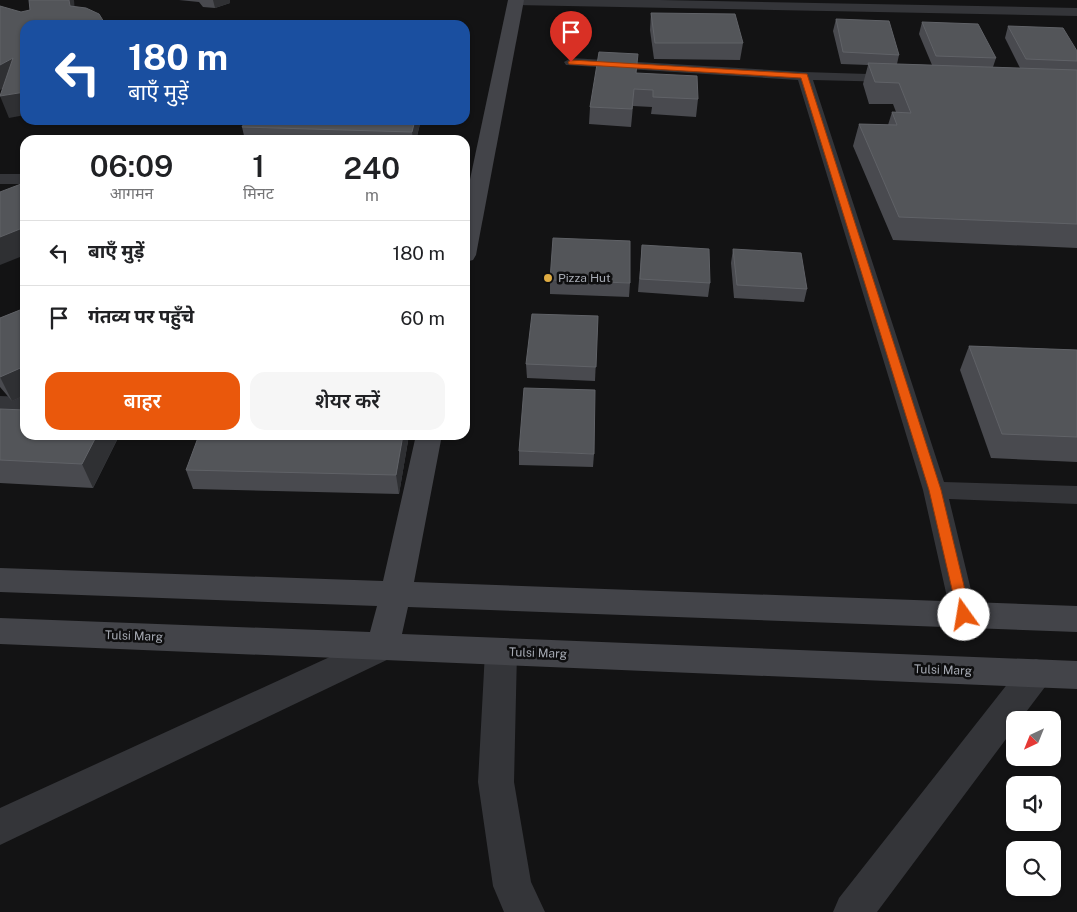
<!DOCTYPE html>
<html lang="hi">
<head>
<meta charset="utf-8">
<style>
	:root { --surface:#fff; --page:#f6f6f6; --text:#202124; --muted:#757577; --line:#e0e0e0; --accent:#ea580c }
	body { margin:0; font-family:"Public Sans","Noto Sans Devanagari",sans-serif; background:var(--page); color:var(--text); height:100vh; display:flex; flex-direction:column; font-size:19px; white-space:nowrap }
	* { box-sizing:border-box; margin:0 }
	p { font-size:16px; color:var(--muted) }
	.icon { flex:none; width:28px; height:28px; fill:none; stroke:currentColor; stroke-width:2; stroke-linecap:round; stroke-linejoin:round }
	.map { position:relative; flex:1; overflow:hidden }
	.panel { position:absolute; left:20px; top:135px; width:450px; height:305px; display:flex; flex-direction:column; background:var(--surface); border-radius:15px; box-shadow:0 1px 4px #0004 }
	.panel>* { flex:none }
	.top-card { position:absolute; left:20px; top:20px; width:450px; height:105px; border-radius:15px; box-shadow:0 1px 4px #0004; background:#1a4fa0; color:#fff; overflow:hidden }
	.needle { width:32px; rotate:223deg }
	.controls { position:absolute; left:1006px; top:711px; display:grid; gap:10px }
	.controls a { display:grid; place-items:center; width:55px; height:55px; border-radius:10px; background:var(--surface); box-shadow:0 1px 4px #0004; font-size:25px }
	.pin { position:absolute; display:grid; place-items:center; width:42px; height:42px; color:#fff; margin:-51px -21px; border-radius:50% 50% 50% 0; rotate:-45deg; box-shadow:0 0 5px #0007 }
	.pin .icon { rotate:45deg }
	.me { position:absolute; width:55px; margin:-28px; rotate:347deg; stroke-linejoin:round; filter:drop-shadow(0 0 4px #0008) }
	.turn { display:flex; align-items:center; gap:18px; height:105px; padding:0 25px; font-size:22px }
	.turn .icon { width:65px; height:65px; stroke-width:2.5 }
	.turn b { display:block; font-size:35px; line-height:42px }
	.eta { display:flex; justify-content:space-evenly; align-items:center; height:85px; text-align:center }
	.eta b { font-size:30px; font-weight:600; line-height:35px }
	.action { display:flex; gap:10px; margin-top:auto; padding:10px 25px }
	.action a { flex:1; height:58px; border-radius:15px; background:var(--accent); color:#fff; font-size:20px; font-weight:600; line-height:58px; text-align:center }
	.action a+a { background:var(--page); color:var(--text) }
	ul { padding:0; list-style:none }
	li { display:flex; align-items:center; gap:15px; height:65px; padding:0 25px; border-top:1px solid var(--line) }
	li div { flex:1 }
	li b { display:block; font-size:19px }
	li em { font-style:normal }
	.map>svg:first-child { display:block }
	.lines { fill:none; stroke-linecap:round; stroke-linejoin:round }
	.lane { fill:#343539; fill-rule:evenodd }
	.street { fill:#343539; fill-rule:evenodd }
	.secondary { fill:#434449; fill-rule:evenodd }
	.wall { fill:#494a4f }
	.shaded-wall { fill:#2f3033 }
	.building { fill:#535559; stroke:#606267 }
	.route { fill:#ea580c; stroke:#983908 }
	.poi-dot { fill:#deab42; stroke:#0e0e0f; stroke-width:2 }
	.labels { text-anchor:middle; stroke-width:5; stroke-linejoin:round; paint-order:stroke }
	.poi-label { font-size:12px; fill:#a6aab3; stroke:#0e0e0f; text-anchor:start }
	.street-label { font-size:12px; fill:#a6aab3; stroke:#0e0e0f }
</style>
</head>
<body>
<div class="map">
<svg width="1077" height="912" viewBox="0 0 1077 912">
	<rect width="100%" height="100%" fill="#131314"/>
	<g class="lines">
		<!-- lane -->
		<g class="lane">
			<path d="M 509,0 L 660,0 L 1077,8 L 1077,16 L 515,5 L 511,4 Z"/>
			<path d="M 571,58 L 804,72 L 900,75 L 902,78 L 900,81 L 895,82 L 813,80 L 944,482 L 1077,486 L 1077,504 L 949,499 L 977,615 L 973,623 L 964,626 L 955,623 L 951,615 L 923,490 L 798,80 L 566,65 L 564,62 Z"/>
			<rect x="0" y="174" width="25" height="10"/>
			<path d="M 0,396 L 25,397 L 25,411 L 0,410 Z"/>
		</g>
		<!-- street -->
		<g class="street">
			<path d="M 382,633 L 393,637 L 398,647 L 393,657 L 0,845 L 0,808 Z"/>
			<path d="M 501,638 L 513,642 L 517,652 L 514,782 L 531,882 L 545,912 L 504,912 L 493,886 L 478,782 L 485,652 L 489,642 Z"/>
			<path d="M 1036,659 L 1048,663 L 1053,673 L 1048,683 L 1020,720 L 1015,720 L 1015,727 L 877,912 L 833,912 L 839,898 L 1024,663 Z"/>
		</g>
		<!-- secondary -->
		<g class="secondary">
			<path d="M 508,0 L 524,0 L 476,255 L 473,260 L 465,262 L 465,203 Z"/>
			<path d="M 416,435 L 442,435 L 414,582 L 1077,606 L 1077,632 L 408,607 L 402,634 L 1077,661 L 1077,689 L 0,644 L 0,618 L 370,632 L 377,606 L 0,592 L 0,568 L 383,581 Z"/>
		</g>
	</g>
	<!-- wall -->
	<g class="wall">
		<path d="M 179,0 L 230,0 L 230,3 L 215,8 L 203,7 L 199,2 Z"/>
		<path d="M 651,13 L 743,43 L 740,60 L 654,59 L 650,30 Z"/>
		<path d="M 836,19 L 899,55 L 897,64 L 932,65 L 919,34 L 922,22 L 996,58 L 993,67 L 1020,68 L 1005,38 L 1008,26 L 1077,51 L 1077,248 L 893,240 L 853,146 L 859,124 L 888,125 L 892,112 L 896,112 L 893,104 L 869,104 L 863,84 L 868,65 L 841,64 L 833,31 Z"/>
		<path d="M 636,73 L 698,99 L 696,117 L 651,114 L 652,107 L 633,106 L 631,127 L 589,124 L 590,107 Z"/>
		<path d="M 421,120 L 416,140 L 245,140 L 242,127 Z"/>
		<path d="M 642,245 L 710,283 L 708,297 L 638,292 Z"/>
		<path d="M 733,249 L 807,289 L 804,302 L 734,298 L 731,263 Z"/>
		<path d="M 550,280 L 630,283 L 629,297 L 550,294 Z"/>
		<path d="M 25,308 L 25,395 L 12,401 L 0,387 L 0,317 L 0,318 Z"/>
		<path d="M 598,316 L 595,381 L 527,378 L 526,364 Z"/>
		<path d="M 969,346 L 1077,350 L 1077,462 L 991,458 L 960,370 Z"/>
		<path d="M 0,409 L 97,435 L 117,435 L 118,438 L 93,488 L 0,483 Z"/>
		<path d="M 409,435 L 399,494 L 193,489 L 186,470 Z"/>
		<path d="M 519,451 L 594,454 L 593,467 L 519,465 Z"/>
	</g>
	<!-- shaded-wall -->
	<g class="shaded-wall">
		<path d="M 69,0 L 74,0 L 76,25 L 70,6 Z"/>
		<path d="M 213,0 L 230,0 L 230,3 L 215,8 Z"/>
		<path d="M 13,58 L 21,80 L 0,90 L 0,65 Z"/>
		<path d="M 25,92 L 25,115 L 9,118 L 0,96 Z"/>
		<path d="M 415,120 L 421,120 L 416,140 L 413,140 L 412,132 Z"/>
		<path d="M 25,227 L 25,255 L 0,265 L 0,237 Z"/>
		<path d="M 25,366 L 25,395 L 12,401 L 0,377 Z"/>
		<path d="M 97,435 L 117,435 L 118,438 L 93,488 L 82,464 Z"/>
		<path d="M 403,435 L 409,435 L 399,494 L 396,475 Z"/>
	</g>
	<!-- building -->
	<g class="building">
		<path d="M 29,0 L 69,0 L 70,6 L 86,8 L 99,14 L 104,22 L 102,25 L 25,25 L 25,92 L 0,96 L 13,58 L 0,65 L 0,6 L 21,12 L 30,10 Z"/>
		<path d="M 651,13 L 735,14 L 743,43 L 655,43 Z"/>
		<path d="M 836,19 L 889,21 L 899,55 L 843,52 Z"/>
		<path d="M 922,22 L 978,24 L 996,58 L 936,56 Z"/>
		<path d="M 1008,26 L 1063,28 L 1077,51 L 1077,61 L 1026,59 Z"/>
		<path d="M 599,52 L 638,54 L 636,73 L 697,76 L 698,99 L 653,97 L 653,90 L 634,89 L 632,109 L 590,107 Z"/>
		<path d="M 868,63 L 1077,70 L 1077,224 L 899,217 L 859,124 L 897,125 L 892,112 L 911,113 L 899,83 L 875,82 Z"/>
		<path d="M 246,120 L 415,120 L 412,132 L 242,127 Z"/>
		<path d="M 21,184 L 25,188 L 25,227 L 0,237 L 0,192 Z"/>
		<path d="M 553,238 L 630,241 L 630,283 L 550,280 Z"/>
		<path d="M 642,245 L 709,249 L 710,283 L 640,279 Z"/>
		<path d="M 733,249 L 801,253 L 807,289 L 737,285 Z"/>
		<path d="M 25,308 L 25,366 L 0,377 L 0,318 Z"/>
		<path d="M 532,314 L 598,316 L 596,367 L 526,364 Z"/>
		<path d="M 969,346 L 1077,350 L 1077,437 L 1002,434 Z"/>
		<path d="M 524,388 L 595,390 L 594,454 L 519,451 Z"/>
		<path d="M 0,409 L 25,410 L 25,435 L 97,435 L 82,464 L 0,460 Z"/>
		<path d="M 199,435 L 403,435 L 396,475 L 186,470 Z"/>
	</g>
	<!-- route -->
	<path class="route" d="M 571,60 L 807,74 L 941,490 L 971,615 L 969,619 L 964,620 L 960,619 L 958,615 L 929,490 L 801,78 L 569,64 L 568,62 Z"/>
	<!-- markers -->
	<circle class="poi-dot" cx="548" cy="278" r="5"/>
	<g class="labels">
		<!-- poi labels -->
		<g class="poi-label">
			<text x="558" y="282">Pizza Hut</text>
		</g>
		<!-- street labels -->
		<g class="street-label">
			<text transform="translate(134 636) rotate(2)" y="4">Tulsi Marg</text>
			<text transform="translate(538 653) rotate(2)" y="4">Tulsi Marg</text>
			<text transform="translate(943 670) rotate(2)" y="4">Tulsi Marg</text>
		</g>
	</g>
</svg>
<div class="controls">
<a><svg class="needle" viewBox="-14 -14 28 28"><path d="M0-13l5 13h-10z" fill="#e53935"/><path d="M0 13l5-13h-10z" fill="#757577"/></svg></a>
<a><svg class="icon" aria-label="sound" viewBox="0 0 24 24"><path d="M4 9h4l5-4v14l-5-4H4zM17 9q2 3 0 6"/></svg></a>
<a><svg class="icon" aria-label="search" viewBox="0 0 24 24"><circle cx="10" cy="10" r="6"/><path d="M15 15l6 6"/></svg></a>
</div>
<div class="pin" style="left:571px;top:62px;background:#d93025"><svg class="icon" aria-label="arrive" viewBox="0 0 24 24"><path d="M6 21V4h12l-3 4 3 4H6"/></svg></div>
<svg class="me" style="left:964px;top:615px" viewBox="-20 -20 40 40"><circle r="19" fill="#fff"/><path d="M0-13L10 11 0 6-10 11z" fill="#ea580c"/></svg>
<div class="top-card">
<div class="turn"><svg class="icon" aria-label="left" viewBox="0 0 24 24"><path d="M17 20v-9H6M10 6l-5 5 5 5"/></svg><div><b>180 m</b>बाएँ मुड़ें</div></div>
</div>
<section class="panel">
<div class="eta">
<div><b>06:09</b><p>आगमन</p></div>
<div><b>1</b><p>मिनट</p></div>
<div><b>240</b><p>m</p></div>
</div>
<ul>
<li><svg class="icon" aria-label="left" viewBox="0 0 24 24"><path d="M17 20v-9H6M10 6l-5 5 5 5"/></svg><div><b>बाएँ मुड़ें</b></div><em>180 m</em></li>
<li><svg class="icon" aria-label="arrive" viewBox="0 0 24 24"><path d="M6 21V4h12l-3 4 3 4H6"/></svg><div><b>गंतव्य पर पहुँचे</b></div><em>60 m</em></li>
</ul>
<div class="action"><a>बाहर</a><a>शेयर करें</a></div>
</section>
</div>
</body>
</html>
